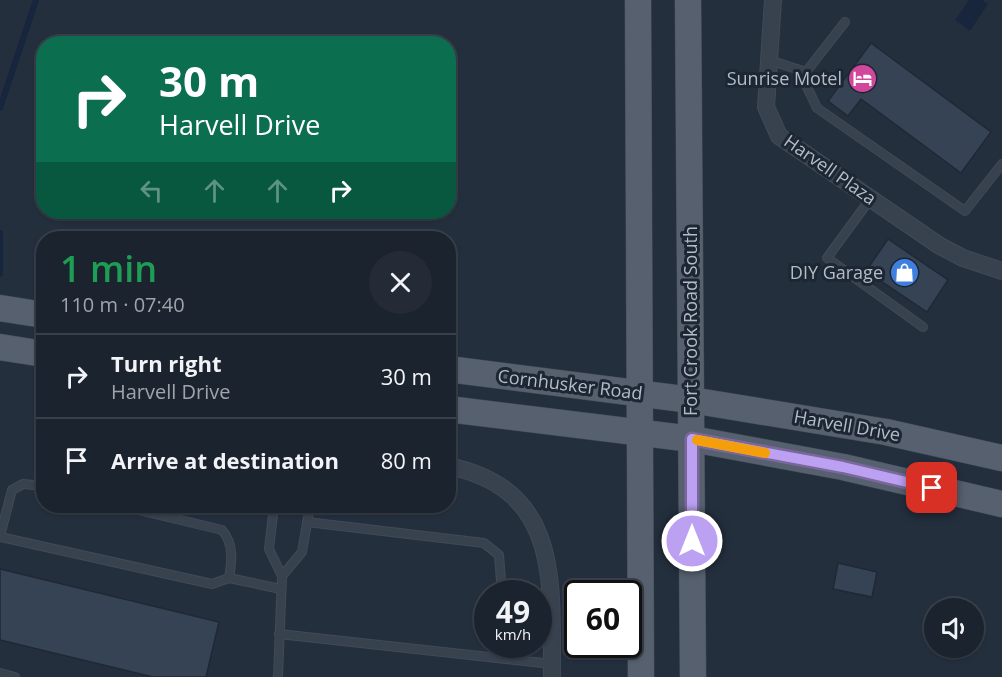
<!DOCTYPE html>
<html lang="en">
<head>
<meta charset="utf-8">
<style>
	:root { --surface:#1b232e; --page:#242b36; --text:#f1f3f6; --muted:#a0a4aa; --line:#39404a }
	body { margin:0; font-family:"Open Sans",sans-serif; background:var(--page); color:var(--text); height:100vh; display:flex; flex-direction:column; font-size:22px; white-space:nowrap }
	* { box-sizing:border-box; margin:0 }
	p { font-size:20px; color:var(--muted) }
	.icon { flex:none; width:33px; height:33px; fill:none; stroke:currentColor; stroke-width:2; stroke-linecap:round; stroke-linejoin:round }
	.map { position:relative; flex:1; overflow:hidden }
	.details { position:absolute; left:36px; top:231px; width:420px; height:282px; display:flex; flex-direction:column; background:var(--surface); border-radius:24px; box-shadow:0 2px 4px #0004,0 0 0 2px var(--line) }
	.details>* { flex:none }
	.guide { position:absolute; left:36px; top:36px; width:420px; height:183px; border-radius:24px; box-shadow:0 2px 4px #0004,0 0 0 2px var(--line); background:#0b6e4f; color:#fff; overflow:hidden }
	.buttons { position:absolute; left:924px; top:598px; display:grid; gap:12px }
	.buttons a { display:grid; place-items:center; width:60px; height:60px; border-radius:50%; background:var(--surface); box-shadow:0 2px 4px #0004,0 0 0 2px var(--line); font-size:30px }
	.speed { position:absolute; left:474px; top:580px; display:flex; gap:12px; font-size:30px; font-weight:700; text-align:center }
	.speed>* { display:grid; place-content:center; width:78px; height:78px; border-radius:50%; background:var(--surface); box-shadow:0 2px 4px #0004,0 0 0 2px var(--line); line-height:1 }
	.speed small { font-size:15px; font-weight:400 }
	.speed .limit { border:3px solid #111; border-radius:9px; background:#fff; color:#111 }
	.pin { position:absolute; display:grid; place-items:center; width:51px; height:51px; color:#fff; margin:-26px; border-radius:12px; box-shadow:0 3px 9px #0006 }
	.me { position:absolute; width:66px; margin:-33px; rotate:0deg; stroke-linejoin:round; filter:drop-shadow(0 0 4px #0008) }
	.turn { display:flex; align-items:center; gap:21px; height:126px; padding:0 24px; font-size:27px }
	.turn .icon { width:78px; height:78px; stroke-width:2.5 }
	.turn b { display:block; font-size:42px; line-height:51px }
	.lanes { display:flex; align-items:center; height:57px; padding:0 24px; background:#0003; justify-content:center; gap:30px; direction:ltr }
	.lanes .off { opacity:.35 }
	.round { display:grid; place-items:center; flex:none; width:63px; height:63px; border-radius:32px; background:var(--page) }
	.headline { display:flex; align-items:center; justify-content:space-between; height:102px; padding:0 24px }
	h1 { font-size:36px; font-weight:600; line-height:45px; color:#1e9e55 }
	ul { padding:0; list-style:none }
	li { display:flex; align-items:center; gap:18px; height:84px; padding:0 24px; border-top:2px solid var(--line) }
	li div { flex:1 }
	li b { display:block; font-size:22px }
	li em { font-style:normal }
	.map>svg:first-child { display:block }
	.water { fill:#17263c }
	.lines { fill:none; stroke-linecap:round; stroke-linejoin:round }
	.stream { stroke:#17263c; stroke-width:6 }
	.building { fill:#364354; stroke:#1f2835; stroke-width:1.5 }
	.lane-casing { stroke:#414a57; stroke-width:10 }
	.street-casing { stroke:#414a57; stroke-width:18 }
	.primary-casing { stroke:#414a57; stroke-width:27 }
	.lane { stroke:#38414e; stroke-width:8 }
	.street { stroke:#38414e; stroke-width:16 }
	.primary { stroke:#56606e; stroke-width:26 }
	.route-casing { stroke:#7a689d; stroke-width:15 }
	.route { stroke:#bca0f2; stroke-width:10 }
	.slow { stroke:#f59e0b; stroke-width:10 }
	.labels { text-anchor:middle; stroke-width:6; stroke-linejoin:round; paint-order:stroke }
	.poi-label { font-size:18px; fill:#b4bcc9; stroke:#1d2633; text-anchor:end }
	.street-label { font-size:18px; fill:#b4bcc9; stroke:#1d2633 }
</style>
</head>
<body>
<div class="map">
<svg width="1002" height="677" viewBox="0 0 1002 677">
	<rect width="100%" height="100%" fill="#242f3e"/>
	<!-- water -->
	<path class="water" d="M 969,0 L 982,0 L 988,4 L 970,31 L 955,20 Z"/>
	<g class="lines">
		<!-- stream -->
		<g class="stream">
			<path d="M 0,108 L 36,0"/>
			<path d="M 0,233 L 0,274"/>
		</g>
	</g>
	<!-- building -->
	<g class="building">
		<path d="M 871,43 L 991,132 L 961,173 L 861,99 L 848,116 L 828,101 Z"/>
		<path d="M 888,239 L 948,280 L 927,312 L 866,271 Z"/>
		<path d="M 838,563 L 877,572 L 872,597 L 833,589 Z"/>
		<path d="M 0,569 L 219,622 L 206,677 L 153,677 L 0,640 Z"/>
	</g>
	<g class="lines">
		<defs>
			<g id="lane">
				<path d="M 769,60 L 806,72 L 807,87 L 817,108 L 965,211 L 1002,164"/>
				<path d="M 806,72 L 845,22"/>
				<path d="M 871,198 L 827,258 L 923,327"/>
				<path d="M 122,506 L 222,530 C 234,544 232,561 229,578"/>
				<path d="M 274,506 L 269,549 L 282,576 L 278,677"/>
				<path d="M 307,522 L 484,543 L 499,555 L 502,594"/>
				<path d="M 0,536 L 12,490 L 23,484 L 44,486"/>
				<path d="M 0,537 L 212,584 L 229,578 L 281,589"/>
				<path d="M 282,576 L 302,552 L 310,506"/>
				<path d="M 279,634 L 552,664"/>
				<path d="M 498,658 L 499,645"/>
				<path d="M 0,673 L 15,677"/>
			</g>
			<g id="street">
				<path d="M 773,0 L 766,107 L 779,136 L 940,246 L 963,258 L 1002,271"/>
				<path d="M 448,466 C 563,489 551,586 552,677"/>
			</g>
			<g id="primary">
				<path d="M 638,0 L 641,677"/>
				<path d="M 688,0 L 693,677"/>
				<path d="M 0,308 L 44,315"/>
				<path d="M 0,347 L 44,354"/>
				<path d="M 448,369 L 691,400 L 886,432 L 1002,458"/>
				<path d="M 448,409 L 692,439 L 843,467 L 1002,504"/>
			</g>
		</defs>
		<!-- lane casing -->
		<use href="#lane" class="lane-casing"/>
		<!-- street casing -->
		<use href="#street" class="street-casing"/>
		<!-- primary casing -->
		<use href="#primary" class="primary-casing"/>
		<!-- lane -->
		<use href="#lane" class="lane"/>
		<!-- street -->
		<use href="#street" class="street"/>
		<!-- primary -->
		<use href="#primary" class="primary"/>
	</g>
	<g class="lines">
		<defs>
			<path id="route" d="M 692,541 L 692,439 L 843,467 L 932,488"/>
		</defs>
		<!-- route casing -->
		<use href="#route" class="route-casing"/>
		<!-- route -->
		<use href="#route" class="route"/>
		<!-- slow -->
		<path class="slow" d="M 697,440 L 765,453"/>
	</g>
	<!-- icons -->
	<defs>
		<symbol id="hotel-disc" viewBox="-11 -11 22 22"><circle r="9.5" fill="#d1479c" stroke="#1d2633"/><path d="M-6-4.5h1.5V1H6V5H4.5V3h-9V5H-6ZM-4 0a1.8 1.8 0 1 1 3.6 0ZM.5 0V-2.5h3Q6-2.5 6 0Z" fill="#fff"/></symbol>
		<symbol id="shop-disc" viewBox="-11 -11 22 22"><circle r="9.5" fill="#3f7fe0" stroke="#1d2633"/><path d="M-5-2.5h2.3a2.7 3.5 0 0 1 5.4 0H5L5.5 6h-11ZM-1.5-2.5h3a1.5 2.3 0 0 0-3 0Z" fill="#fff"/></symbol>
	</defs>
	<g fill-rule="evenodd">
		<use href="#hotel-disc" x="846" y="62" width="33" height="33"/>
		<use href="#shop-disc" x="888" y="256" width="33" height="33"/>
	</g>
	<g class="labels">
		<!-- poi labels -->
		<g class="poi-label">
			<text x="842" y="85">Sunrise Motel</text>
			<text x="883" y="279">DIY Garage</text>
		</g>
		<!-- street labels -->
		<g class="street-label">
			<text transform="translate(830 170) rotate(35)" y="6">Harvell Plaza</text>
			<text transform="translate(691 321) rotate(-90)" y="6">Fort Crook Road South</text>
			<text transform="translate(570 385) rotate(7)" y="6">Cornhusker Road</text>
			<text transform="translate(847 426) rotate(10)" y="6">Harvell Drive</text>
		</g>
	</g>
</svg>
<div class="buttons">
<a><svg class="icon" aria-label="sound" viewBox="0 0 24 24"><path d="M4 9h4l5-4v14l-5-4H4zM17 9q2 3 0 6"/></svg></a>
</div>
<div class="speed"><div>49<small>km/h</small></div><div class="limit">60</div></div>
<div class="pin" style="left:932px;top:488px;background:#d93025"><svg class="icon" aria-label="arrive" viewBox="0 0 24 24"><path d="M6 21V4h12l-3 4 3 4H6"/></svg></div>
<svg class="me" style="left:692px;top:541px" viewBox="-20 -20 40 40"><circle r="17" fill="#bca0f2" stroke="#fff" stroke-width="3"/><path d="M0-11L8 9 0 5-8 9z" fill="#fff"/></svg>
<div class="guide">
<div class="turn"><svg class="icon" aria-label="right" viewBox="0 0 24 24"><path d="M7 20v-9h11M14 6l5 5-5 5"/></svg><div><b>30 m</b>Harvell Drive</div></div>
<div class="lanes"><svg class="icon off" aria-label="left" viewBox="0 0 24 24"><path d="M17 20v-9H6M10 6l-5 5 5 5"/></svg><svg class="icon off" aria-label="ahead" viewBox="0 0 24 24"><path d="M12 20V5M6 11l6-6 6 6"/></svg><svg class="icon off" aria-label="ahead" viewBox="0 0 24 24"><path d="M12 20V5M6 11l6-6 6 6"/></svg><svg class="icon" aria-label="right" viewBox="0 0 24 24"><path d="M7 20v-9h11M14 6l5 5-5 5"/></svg></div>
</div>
<section class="details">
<div class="headline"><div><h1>1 min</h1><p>110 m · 07:40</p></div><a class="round"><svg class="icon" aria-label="close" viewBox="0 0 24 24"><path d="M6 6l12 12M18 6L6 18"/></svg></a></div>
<ul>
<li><svg class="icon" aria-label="right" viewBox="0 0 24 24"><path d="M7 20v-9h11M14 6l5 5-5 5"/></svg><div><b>Turn right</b><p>Harvell Drive</p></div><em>30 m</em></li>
<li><svg class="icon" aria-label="arrive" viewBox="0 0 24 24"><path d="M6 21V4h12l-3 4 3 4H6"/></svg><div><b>Arrive at destination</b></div><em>80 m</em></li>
</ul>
</section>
</div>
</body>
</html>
